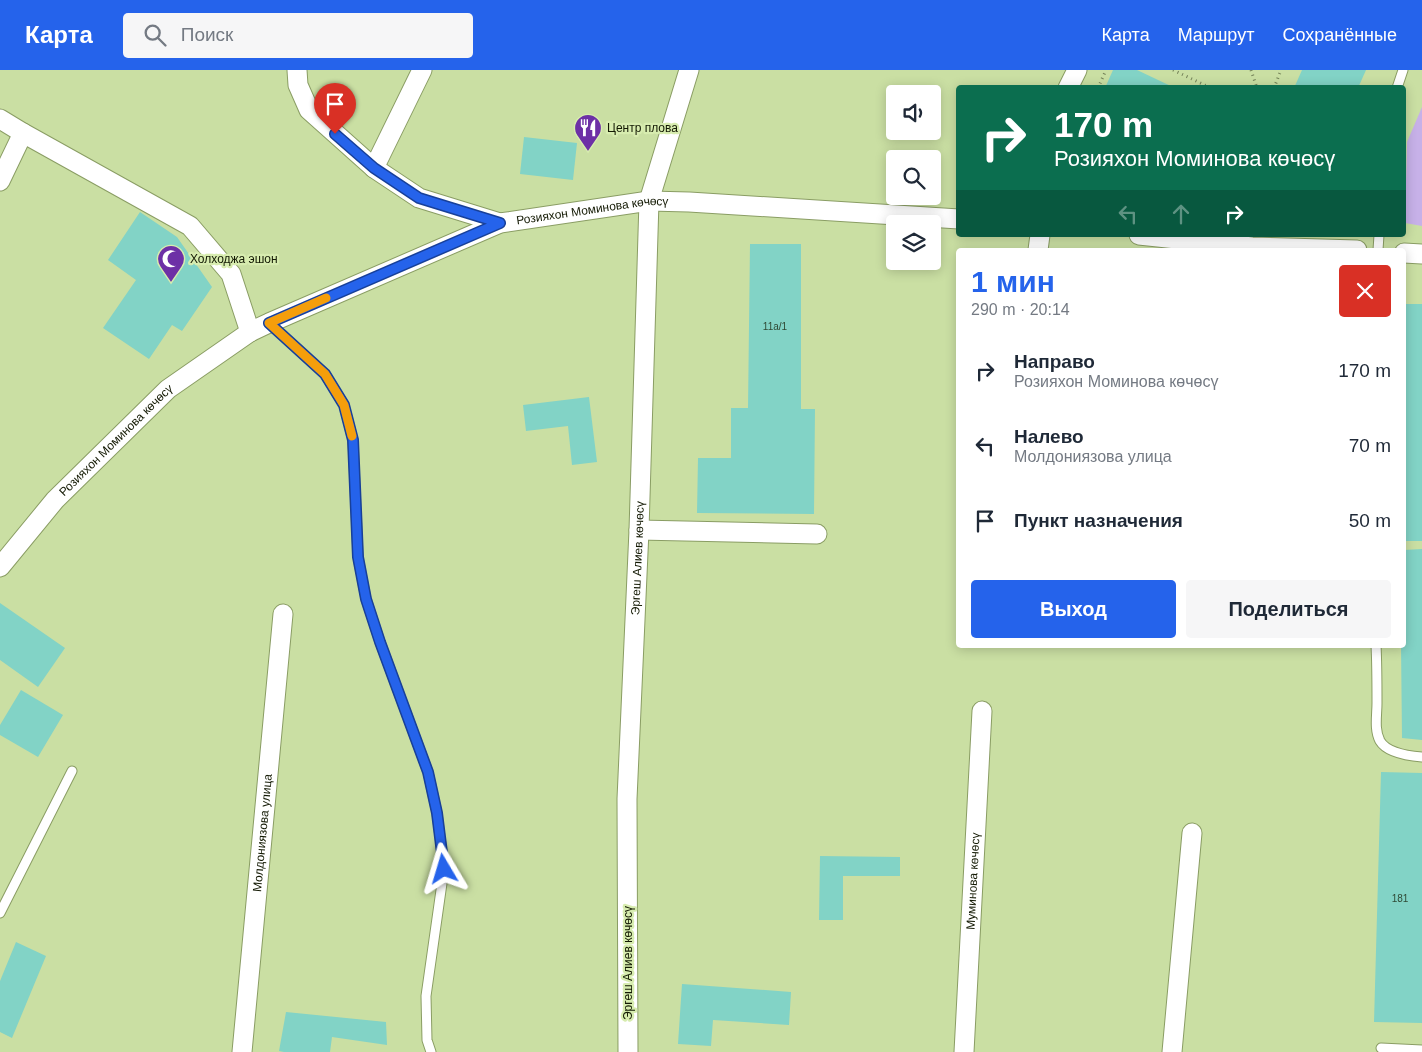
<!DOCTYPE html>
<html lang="ru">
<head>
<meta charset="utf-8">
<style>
	:root { --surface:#fff; --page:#f6f6f7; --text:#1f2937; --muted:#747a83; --accent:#2563eb }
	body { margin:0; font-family:Helvetica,sans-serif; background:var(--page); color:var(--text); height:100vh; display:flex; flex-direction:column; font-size:19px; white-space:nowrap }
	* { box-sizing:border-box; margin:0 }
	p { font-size:16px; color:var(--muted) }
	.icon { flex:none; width:28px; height:28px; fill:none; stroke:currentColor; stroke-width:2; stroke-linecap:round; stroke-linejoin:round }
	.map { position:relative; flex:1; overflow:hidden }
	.drawer { position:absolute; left:956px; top:178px; width:450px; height:400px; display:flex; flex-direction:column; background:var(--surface); border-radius:5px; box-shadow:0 2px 12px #0003 }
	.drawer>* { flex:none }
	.banner { position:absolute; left:956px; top:15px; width:450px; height:152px; border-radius:5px; box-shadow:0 2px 12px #0003; background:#0b6e4f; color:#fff; overflow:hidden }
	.fabs { position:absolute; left:886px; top:15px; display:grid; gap:10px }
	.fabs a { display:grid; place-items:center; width:55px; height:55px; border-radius:5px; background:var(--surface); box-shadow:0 2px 12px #0003; font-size:25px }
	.pin { position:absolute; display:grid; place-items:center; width:42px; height:42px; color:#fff; margin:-51px -21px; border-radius:50% 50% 50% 0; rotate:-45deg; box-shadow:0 0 5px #0007 }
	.pin .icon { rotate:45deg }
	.me { position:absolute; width:55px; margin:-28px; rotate:353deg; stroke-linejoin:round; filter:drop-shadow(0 0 4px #0008) }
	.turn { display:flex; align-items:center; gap:18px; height:105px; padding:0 15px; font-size:22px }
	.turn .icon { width:65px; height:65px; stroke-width:2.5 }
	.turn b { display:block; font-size:35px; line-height:42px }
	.lanes { display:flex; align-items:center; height:48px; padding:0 15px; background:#0003; justify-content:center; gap:25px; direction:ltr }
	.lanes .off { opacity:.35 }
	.round { display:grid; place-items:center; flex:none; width:52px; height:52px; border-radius:5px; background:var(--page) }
	.headline { display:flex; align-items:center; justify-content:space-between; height:85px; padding:0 15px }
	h1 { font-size:30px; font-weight:700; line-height:38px; color:var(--accent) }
	.button { display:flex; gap:10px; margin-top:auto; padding:10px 15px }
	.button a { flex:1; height:58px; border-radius:5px; background:var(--accent); color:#fff; font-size:20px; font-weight:700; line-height:58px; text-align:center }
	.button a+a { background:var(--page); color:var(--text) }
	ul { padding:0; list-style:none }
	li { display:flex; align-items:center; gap:15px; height:75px; padding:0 15px }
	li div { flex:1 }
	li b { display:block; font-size:19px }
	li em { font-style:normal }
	header { display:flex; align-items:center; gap:30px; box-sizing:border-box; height:70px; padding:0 25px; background:var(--accent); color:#fff }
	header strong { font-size:24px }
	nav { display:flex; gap:28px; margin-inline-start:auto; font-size:18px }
	.search { width:350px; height:45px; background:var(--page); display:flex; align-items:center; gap:12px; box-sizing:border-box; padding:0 18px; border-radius:5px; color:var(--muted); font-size:19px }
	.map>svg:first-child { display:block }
	.green { fill:#c7b1e8 }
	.building { fill:#82d3c6 }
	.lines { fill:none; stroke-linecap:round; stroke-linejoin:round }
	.service-casing { stroke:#8a9d64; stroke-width:11 }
	.minor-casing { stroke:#8a9d64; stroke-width:21 }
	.path { stroke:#758359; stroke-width:3; stroke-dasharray:1 4; stroke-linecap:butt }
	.service { stroke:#fff; stroke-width:9 }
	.minor { stroke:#fff; stroke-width:19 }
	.route-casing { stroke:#184099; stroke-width:12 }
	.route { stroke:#2563eb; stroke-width:9 }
	.slow { stroke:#f59e0b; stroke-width:9 }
	.labels { text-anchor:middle; stroke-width:4.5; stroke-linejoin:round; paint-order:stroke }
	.number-label { font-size:10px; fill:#2f4834 }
	.poi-label { font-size:12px; fill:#131903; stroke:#d7ecaf; text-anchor:start }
	.street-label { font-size:12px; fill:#131903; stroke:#d7ecaf }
</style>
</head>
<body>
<header>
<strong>Карта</strong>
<div class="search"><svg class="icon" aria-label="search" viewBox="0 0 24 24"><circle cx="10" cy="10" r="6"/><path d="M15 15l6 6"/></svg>Поиск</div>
<nav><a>Карта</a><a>Маршрут</a><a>Сохранённые</a></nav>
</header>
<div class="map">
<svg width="1422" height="982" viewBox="0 0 1422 982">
	<rect width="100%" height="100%" fill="#cadfa3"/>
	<!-- green -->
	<path class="green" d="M 1422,37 L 1422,156 L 1405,153 L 1407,72 Z"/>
	<!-- building -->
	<g class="building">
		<path d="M 1113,0 L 1137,0 L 1175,18 L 1105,18 Z"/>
		<path d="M 1302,0 L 1366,0 L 1358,18 L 1294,18 Z"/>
		<path d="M 524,67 L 577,73 L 573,110 L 520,104 Z"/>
		<path d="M 140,142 L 177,167 L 212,217 L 182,261 L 172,255 L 149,289 L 103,258 L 136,210 L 108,190 Z"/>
		<path d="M 750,174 L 801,174 L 801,339 L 815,339 L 814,444 L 697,443 L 698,388 L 731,388 L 731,338 L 748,338 Z"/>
		<rect x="1404" y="234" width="18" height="237"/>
		<path d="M 589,327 L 597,392 L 572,395 L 568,356 L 526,361 L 523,335 Z"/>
		<path d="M 1422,479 L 1422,670 L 1402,668 L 1401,575 L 1404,575 L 1404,480 Z"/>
		<path d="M 0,533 L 65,578 L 38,617 L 0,590 Z"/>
		<path d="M 21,620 L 63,645 L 38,687 L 0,665 L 0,655 Z"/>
		<path d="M 1381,702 L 1422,703 L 1422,953 L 1374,952 Z"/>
		<path d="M 820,786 L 900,787 L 900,806 L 843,806 L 843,850 L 819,850 Z"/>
		<path d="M 16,872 L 46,886 L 12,968 L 0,962 L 0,911 Z"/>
		<path d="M 682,914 L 791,922 L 789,955 L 713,950 L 711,976 L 678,974 Z"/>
		<path d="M 286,942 L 386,952 L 387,975 L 332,967 L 330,982 L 284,982 L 279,981 Z"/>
	</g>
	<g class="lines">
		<defs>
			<g id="service">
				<path d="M 1397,18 L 1403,0"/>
				<path d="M 1378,180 L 1379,165"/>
				<path d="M 269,253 L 325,304 L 344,335 L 353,370 L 358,487 L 366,529 L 380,572 L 428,702 L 437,743 L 444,799 L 426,926 L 427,970 L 431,982"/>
				<path d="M 1376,575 C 1377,594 1377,614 1377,633 C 1377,645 1374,660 1380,671 C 1387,683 1410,686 1422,687"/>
				<path d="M 0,843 L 72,701"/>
				<path d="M 1381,978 L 1422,980"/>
			</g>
			<g id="minor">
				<path d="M 297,0 L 298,15 L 309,40 L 374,98 L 419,128 L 500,153"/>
				<path d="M 1068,18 L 1077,0"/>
				<path d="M 0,49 L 23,63 L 190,156 L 231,204 L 250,262"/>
				<path d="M 374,98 L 422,0"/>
				<path d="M 0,111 L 23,63"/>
				<path d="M 1139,165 L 1252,177 L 1357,180"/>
				<path d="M 1038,180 L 1040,165"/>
				<path d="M 1404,183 L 1422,184"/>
				<path d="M 639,460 L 817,464"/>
				<path id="s1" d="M 0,497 L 55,430 L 168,319 L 250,262 L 269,253 L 500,153 L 649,131 L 689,132 L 959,149"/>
				<path id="s2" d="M 242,982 L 283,544"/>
				<path id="s3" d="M 628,982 L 627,729 L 639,460 L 649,131 L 689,0"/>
				<path id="s4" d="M 964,982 L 982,641"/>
				<path d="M 1172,982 L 1192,763"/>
			</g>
		</defs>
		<!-- service casing -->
		<use href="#service" class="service-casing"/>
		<!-- minor casing -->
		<use href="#minor" class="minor-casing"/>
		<!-- path -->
		<g class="path">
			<path d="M 1173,0 L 1211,18"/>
			<path d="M 1251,0 L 1257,18"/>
			<path d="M 1098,18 L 1106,0"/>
			<path d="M 1274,18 L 1281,0"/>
		</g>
		<!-- service -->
		<use href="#service" class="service"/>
		<!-- minor -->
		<use href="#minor" class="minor"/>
	</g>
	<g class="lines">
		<defs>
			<path id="route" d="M 335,64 L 374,98 L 419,128 L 500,153 L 269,253 L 325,304 L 344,335 L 353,370 L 358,487 L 366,529 L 380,572 L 428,702 L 437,743 L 444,799"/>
		</defs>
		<!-- route casing -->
		<use href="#route" class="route-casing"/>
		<!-- route -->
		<use href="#route" class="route"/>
		<!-- slow -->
		<path class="slow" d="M 326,228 L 269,253 L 325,304 L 344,335 L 352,366"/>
	</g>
	<!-- icons -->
	<defs>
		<symbol id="restaurant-pin" viewBox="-11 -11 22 30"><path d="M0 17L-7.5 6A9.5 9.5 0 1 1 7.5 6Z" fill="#6d30a6" stroke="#d7ecaf"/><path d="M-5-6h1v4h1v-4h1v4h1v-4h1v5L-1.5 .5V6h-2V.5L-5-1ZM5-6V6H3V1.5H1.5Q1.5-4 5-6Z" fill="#fff"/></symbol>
		<symbol id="mosque-pin" viewBox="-11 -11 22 30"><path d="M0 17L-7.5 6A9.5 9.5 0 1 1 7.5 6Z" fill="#6d30a6" stroke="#d7ecaf"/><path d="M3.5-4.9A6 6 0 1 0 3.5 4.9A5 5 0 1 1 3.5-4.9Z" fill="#fff"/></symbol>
	</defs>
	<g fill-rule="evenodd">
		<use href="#restaurant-pin" x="572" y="42" width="32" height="43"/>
		<use href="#mosque-pin" x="155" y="173" width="32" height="43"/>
	</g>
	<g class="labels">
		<!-- number labels -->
		<g class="number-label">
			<text x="775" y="260">11а/1</text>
			<text x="1400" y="832">181</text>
		</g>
		<!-- poi labels -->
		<g class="poi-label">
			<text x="607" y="62">Центр плова</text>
			<text x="190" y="193">Холходжа эшон</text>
		</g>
		<!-- street labels -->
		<g class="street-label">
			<text dy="4" stroke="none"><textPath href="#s1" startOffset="711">Розияхон Моминова көчөсү</textPath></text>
			<text dy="4" stroke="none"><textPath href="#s1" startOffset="172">Розияхон Моминова көчөсү</textPath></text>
			<text dy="4" stroke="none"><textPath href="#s3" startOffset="494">Эргеш Алиев көчөсү</textPath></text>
			<text dy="4" stroke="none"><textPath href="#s2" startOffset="220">Молдониязова улица</textPath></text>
			<text dy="4" stroke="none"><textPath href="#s4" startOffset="171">Муминова көчөсү</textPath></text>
			<text transform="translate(628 893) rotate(-90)" y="4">Эргеш Алиев көчөсү</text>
		</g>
	</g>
</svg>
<div class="fabs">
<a><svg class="icon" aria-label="sound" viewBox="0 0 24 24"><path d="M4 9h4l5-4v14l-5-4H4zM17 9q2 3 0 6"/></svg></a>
<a><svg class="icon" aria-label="search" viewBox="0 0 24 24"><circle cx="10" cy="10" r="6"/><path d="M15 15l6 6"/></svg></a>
<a><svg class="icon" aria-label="layers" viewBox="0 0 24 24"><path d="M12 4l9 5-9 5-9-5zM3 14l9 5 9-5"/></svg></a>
</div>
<div class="pin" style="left:335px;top:64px;background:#d93025"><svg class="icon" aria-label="arrive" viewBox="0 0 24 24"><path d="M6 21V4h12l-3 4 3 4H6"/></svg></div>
<svg class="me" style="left:444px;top:799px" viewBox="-20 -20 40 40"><path d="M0-17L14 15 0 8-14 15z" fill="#2563eb" stroke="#fff" stroke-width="4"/></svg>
<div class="banner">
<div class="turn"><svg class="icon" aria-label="right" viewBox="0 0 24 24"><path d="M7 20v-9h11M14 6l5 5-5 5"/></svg><div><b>170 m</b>Розияхон Моминова көчөсү</div></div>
<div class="lanes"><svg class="icon off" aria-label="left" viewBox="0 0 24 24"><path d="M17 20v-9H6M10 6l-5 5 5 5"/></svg><svg class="icon off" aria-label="ahead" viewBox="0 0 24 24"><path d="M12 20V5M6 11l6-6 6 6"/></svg><svg class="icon" aria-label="right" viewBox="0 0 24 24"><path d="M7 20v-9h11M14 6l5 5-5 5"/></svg></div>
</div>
<section class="drawer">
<div class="headline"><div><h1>1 мин</h1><p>290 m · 20:14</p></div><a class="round" style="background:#d93025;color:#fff"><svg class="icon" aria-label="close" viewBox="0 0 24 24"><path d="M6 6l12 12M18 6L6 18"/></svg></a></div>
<ul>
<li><svg class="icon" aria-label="right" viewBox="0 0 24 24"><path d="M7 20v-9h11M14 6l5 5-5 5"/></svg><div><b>Направо</b><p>Розияхон Моминова көчөсү</p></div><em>170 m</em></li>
<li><svg class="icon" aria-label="left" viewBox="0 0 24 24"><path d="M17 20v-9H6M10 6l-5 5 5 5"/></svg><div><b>Налево</b><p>Молдониязова улица</p></div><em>70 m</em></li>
<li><svg class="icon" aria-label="arrive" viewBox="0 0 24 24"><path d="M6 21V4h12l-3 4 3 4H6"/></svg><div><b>Пункт назначения</b></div><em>50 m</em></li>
</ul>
<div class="button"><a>Выход</a><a>Поделиться</a></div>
</section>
</div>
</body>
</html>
